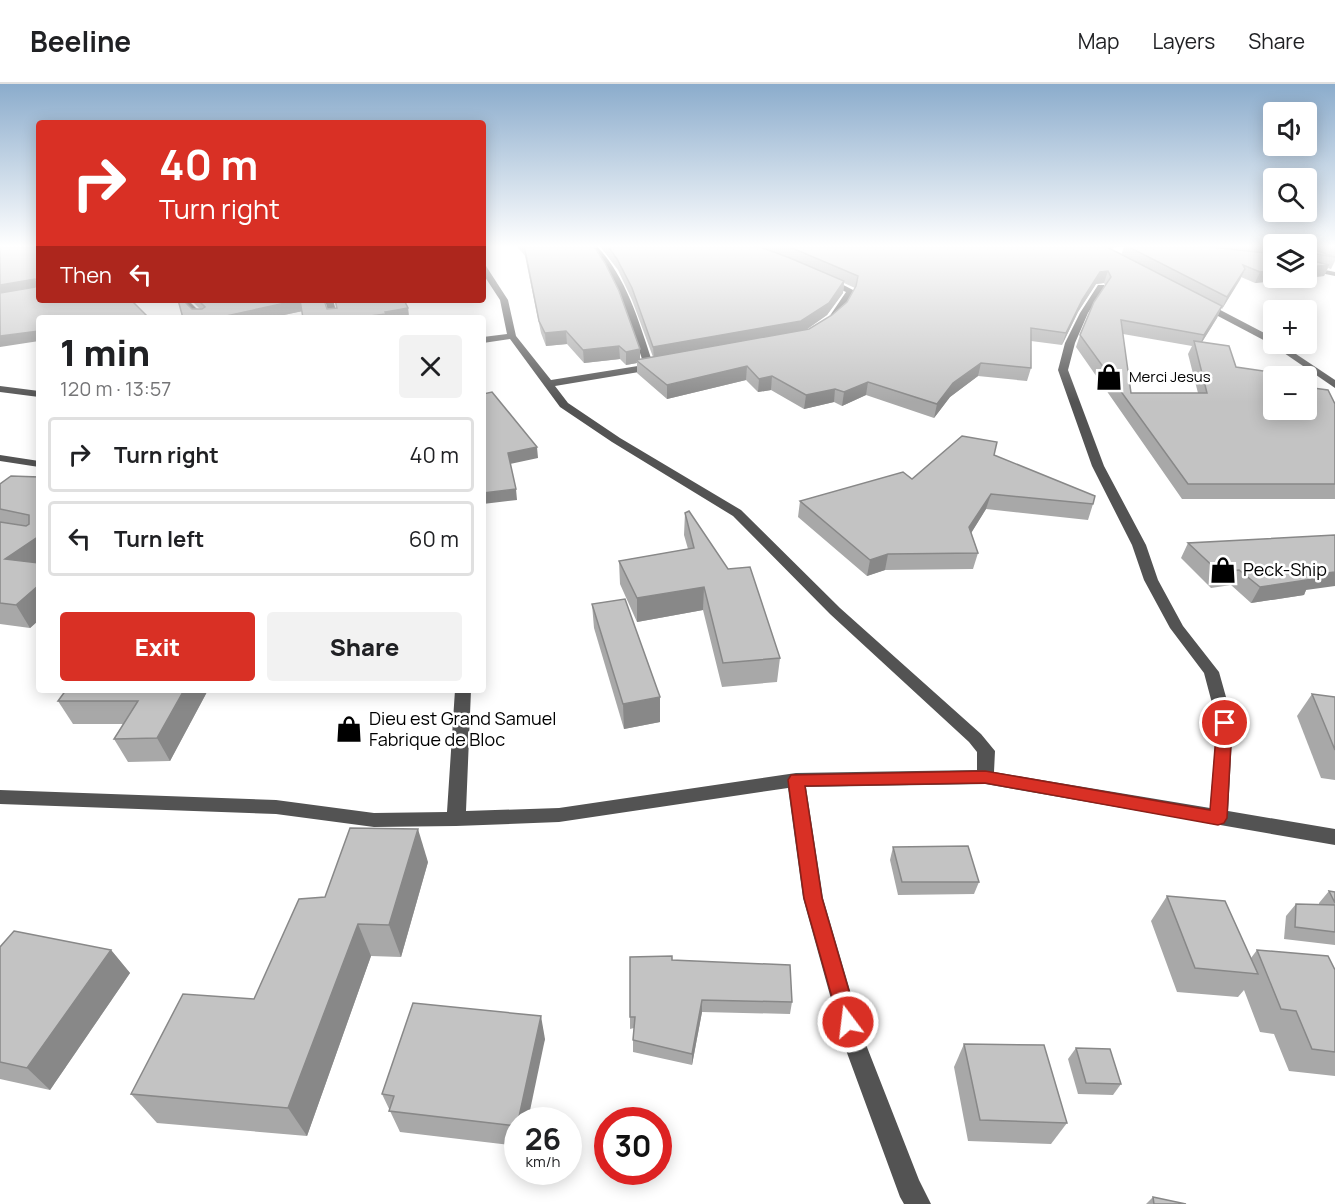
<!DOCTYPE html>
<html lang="en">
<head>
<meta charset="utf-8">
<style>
	:root { --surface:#fff; --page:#f2f2f2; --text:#202124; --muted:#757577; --line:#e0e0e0; --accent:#d93025 }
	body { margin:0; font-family:Manrope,sans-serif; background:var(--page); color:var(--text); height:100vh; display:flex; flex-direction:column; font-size:22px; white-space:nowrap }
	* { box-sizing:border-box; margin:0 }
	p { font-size:20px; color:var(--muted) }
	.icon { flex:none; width:33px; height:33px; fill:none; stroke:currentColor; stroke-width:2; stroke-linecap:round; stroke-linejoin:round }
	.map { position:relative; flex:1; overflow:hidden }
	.sheet { position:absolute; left:36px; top:231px; width:450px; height:378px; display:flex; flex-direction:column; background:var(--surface); border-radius:6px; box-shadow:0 3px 15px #0003 }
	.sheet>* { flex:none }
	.banner { position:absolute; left:36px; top:36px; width:450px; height:183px; border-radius:6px; box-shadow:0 3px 15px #0003; background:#d93025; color:#fff; overflow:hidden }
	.fabs { position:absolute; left:1263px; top:18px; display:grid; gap:12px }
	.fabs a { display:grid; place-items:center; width:54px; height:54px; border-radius:6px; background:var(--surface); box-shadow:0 3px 15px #0003; font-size:30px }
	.speed { position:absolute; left:504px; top:1023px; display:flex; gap:12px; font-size:30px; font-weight:700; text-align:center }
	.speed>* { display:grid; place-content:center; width:78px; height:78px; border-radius:50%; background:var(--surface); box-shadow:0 3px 15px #0003; line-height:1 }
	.speed small { font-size:15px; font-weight:400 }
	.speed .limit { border:9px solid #d22; background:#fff; color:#111 }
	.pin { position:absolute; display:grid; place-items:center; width:51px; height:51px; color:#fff; margin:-26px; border:3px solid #fff; border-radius:50%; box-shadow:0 2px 6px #0007 }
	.me { position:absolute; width:66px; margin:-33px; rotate:345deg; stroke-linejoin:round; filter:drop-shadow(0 0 4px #0008) }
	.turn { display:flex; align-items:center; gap:21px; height:126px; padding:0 24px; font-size:27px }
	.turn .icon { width:78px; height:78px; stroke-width:2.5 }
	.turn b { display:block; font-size:42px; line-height:51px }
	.then { display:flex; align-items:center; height:57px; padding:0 24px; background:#0003; gap:12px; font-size:22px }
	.round { display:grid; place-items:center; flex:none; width:63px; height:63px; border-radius:6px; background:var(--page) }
	.headline { display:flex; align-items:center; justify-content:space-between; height:102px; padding:0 24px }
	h1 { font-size:36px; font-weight:800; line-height:45px }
	.cta { display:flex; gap:12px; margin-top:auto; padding:12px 24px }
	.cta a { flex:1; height:69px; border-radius:6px; background:var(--accent); color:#fff; font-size:24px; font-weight:800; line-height:69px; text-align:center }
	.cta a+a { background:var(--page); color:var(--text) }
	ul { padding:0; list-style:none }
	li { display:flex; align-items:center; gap:18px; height:75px; margin:0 12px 9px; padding:0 12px; border:3px solid var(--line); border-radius:6px }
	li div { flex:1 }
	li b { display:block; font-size:22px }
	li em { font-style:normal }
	header { display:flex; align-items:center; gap:36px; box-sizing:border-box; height:84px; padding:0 30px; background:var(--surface); border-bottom:2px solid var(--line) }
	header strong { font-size:28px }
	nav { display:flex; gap:33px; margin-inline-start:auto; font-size:21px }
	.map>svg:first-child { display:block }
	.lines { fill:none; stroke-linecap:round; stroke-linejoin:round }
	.minor { fill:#535353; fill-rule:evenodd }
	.wall { fill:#a8a8a8; fill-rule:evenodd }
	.shaded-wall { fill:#888 }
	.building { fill:#c3c3c3; stroke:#888; stroke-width:1.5 }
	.route { fill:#d93025; stroke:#8d1f18; stroke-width:1.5 }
	.labels { text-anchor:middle; stroke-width:5; stroke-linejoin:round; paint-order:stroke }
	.far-poi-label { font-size:15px; fill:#000; stroke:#fff; text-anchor:start }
	.poi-label { font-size:18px; fill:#000; stroke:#fff; text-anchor:start }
</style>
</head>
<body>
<header>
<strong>Beeline</strong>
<nav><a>Map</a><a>Layers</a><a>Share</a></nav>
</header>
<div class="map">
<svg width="1335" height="1120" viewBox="0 0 1335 1120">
	<rect width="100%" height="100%" fill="#fff"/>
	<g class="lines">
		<!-- minor -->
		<g class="minor">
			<path d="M 589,161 L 596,161 C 627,194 639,238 653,280 L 662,282 L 657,285 L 555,302 L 568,319 L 620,354 L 741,426 L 840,524 L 981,650 L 995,667 L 994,688 L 1210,724 L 1217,638 L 1204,589 L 1170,544 L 1144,496 L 1132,461 L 1092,382 L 1058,286 L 1065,259 L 1080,229 L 1098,201 L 1104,201 L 1105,203 L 1088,229 L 1075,259 L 1068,286 L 1104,382 L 1146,461 L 1158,496 L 1183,542 L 1219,588 L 1233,638 L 1228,727 L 1335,745 L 1335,761 L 985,700 L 806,703 L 823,814 L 865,958 L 919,1096 L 931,1120 L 904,1120 L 900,1113 L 843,958 L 803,814 L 788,704 L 559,738 L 456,742 L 374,743 L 276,730 L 0,720 L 0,706 L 276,716 L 374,729 L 447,728 L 455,606 L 471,606 L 466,727 L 559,724 L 796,689 L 977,686 L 977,668 L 969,658 L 830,530 L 733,432 L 612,358 L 560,323 L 510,255 L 483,259 L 483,253 L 507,250 L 500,216 L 483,190 L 483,182 L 486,182 L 508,216 L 516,252 L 551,296 L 644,281 C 630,238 618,197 589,161 Z"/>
			<path d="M 1306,182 L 1335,188 L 1335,192 L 1306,186 Z"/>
			<path d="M 822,193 L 828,193 L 855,207 L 850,218 L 831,239 L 827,236 L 846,208 L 822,197 Z"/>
			<path d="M 179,216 L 188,216 L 206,234 L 197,234 Z"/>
			<path d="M 325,216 L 333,216 L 338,234 L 330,234 Z"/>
			<path d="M 1199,218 L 1205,218 L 1274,254 L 1274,260 L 1281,260 L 1335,296 L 1335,304 L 1271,260 L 1199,222 Z"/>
			<path d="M 0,302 L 39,307 L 39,313 L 0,308 Z"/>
			<path d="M 0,371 L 39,377 L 39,383 L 0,377 Z"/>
		</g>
	</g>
	<!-- wall -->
	<g class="wall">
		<path d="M 516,161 L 593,161 L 640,276 L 653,273 L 632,216 L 618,186 L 599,161 L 1274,161 L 1274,194 L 1306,161 L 1335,161 L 1335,177 L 1331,185 L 1328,184 L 1324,192 L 1255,199 L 1241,193 L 1222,225 L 1221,224 L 1217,234 L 1202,258 L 1236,283 L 1274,326 L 1335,320 L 1335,415 L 1182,415 L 1076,263 L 1080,251 L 1105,201 L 1104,199 L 1096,200 L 1078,228 L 1062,261 L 1031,257 L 1031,284 L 1027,297 L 978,292 L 950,313 L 934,334 L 866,311 L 842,322 L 834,318 L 804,325 L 771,306 L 758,308 L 746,296 L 667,315 L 637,289 L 637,279 L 626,281 L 620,275 L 584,279 L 567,260 L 546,262 L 541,249 L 525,172 ZM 1124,163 L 1121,171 L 1108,164 ZM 844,199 L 855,204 L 847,218 L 832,231 L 809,245 L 806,246 L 827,231 L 843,209 ZM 1123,250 L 1192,262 L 1188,270 L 1198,309 L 1131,309 Z"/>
		<path d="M 178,216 L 183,216 L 192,225 L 200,225 L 191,216 L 324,216 L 327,225 L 337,224 L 335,216 L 404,216 L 408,224 L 409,234 L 303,234 L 302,227 L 270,234 L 183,234 Z"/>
		<path d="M 994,371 L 1093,420 L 1088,436 L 986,425 L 971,449 L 978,469 L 973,485 L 885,486 L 867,492 L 798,433 L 800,417 L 912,395 Z"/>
		<path d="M 39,393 L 39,536 L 30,544 L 0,540 L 0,400 Z"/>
		<path d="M 685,429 L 780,574 L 777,598 L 722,603 L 703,526 L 637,538 L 620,500 L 619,477 L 688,465 L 684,451 Z"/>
		<path d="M 1188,459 L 1306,506 L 1304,511 L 1251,519 L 1231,501 L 1211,504 L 1181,474 Z"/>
		<path d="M 592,520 L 660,613 L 660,638 L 624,645 L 594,544 Z"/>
		<path d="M 208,606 L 170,677 L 128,678 L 114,655 L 123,640 L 73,640 L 58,617 Z"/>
		<path d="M 1312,610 L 1335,613 L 1335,696 L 1321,694 L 1297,632 Z"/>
		<path d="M 893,763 L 979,798 L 974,810 L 898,811 L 890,776 Z"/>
		<path d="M 428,778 L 401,873 L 371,872 L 307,1052 L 157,1039 L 131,1010 L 254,915 L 325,813 Z"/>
		<path d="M 1329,807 L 1335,808 L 1335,861 L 1284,855 L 1286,832 L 1296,820 L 1319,821 L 1319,819 Z"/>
		<path d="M 1167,812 L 1251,874 L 1257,866 L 1335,886 L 1335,992 L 1289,987 L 1274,950 L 1260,948 L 1244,906 L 1238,913 L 1177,908 L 1151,837 Z"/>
		<path d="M 0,863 L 111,866 L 130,889 L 50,1006 L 0,995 Z"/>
		<path d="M 672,876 L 792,918 L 790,930 L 702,928 L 692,981 L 633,968 L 633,956 L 634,944 L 630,945 L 630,933 Z"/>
		<path d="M 545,955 L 518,1036 L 518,1062 L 400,1048 L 382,1010 Z"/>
		<path d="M 964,960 L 1067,1039 L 1051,1060 L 968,1057 L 954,983 Z"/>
		<path d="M 1076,964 L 1121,1000 L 1113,1011 L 1078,1010 L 1068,975 Z"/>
		<path d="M 1153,1113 L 1186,1120 L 1146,1120 Z"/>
	</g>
	<!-- shaded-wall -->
	<g class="shaded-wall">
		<path d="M 1329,181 L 1324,192 L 1255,199 L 1260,188 L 1274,186 L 1274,194 L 1306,194 L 1306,183 Z"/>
		<path d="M 1245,185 L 1240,196 L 1222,225 L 1227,213 Z"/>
		<path d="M 1108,187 L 1104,199 L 1096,200 L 1078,228 L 1062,261 L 1066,249 L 1082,216 L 1100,188 Z"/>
		<path d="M 35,195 L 39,204 L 0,211 L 0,201 Z"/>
		<path d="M 844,197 L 843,209 L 827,231 L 800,250 L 654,275 L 653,263 Z"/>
		<path d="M 300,216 L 303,227 L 270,234 L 217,234 Z"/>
		<path d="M 1222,222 L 1217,234 L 1199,263 L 1204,251 Z"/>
		<path d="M 408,224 L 409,234 L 387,234 L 385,228 Z"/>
		<path d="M 386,230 L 387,234 L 354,234 Z"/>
		<path d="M 39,247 L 39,257 L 0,263 L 0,266 L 0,252 Z"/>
		<path d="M 566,247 L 567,260 L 546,262 L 545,249 Z"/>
		<path d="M 619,262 L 620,275 L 584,279 L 583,266 Z"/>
		<path d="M 640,265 L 640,278 L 636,276 L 637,279 L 626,281 L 626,268 Z"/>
		<path d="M 981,279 L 978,292 L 950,313 L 934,334 L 937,320 L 953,299 Z"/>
		<path d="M 747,282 L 746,296 L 667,315 L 667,301 Z"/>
		<path d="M 772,292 L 771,306 L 758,308 L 759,295 Z"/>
		<path d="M 868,298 L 866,311 L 842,322 L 844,308 Z"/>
		<path d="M 835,305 L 834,318 L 804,325 L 806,311 Z"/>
		<path d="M 537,363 L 538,374 L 510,380 L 508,369 Z"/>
		<path d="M 516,405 L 517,416 L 483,420 L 483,409 Z"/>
		<path d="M 991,410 L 986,425 L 965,459 L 969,443 Z"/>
		<path d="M 39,452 L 39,483 L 5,475 Z"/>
		<path d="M 888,470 L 885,486 L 867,492 L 870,476 Z"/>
		<path d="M 1335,488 L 1335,502 L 1306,506 L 1304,511 L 1251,519 L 1260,503 L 1309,491 Z"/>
		<path d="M 39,501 L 39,536 L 30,544 L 16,521 Z"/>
		<path d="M 704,503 L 703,526 L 637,538 L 637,514 Z"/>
		<path d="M 184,606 L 208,606 L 170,677 L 157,654 Z"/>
		<path d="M 660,613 L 660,638 L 624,645 L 623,620 Z"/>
		<path d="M 418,745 L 428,778 L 401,873 L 389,841 Z"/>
		<path d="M 358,840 L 371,872 L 307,1052 L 288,1024 Z"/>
		<path d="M 111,866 L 130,889 L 50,1006 L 27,984 Z"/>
		<path d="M 702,916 L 702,928 L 692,981 L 692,970 Z"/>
		<path d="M 541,932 L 545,955 L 528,1036 L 518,1036 Z"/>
	</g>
	<!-- building -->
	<g class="building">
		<path d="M 0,161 L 38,161 L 39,163 L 39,216 L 131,216 L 149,234 L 39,234 L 39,247 L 0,252 L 0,209 L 35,203 L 37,197 L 35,195 L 0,201 Z"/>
		<path d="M 524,161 L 593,161 L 605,179 L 619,207 L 640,265 L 626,268 L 619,262 L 583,266 L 566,247 L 545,249 L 539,237 Z"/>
		<path d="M 607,161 L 755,161 L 790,174 L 844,197 L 829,219 L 801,237 L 653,263 L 632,204 L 617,175 Z"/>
		<path d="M 785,161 L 1103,161 L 1222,222 L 1204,251 L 1121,236 L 1131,309 L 1207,309 L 1194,257 L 1229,262 L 1236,283 L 1278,289 L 1279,292 L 1274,292 L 1274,326 L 1306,326 L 1306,303 L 1328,306 L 1335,320 L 1335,400 L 1188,400 L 1080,251 L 1094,218 L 1111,193 L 1108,187 L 1100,188 L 1082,216 L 1066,249 L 1031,244 L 1031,284 L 981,279 L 953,299 L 937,320 L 868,298 L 844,308 L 835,305 L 806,311 L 772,292 L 759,295 L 747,282 L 667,301 L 636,276 L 809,245 L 832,231 L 847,218 L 856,202 L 858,192 Z"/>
		<path d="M 1125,161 L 1194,161 L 1274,170 L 1274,186 L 1260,188 L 1243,181 L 1245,185 L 1227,213 Z"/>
		<path d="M 1306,161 L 1310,161 L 1310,164 L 1335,173 L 1311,169 L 1309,171 L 1309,176 L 1329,181 L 1306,183 Z"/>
		<path d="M 178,216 L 183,216 L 192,225 L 202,225 L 205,223 L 198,216 L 299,216 L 217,234 L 183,234 Z"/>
		<path d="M 300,216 L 324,216 L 327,225 L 337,224 L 335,216 L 404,216 L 408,224 L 385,228 L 386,230 L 354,234 L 303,234 Z"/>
		<path d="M 492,308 L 537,363 L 508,369 L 516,405 L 483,409 L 483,310 Z"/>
		<path d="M 962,352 L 997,358 L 994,371 L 1095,412 L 1093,420 L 991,410 L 969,443 L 978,469 L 888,470 L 870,476 L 800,417 L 903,388 L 912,395 Z"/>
		<path d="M 11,392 L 39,393 L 39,452 L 5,475 L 39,479 L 39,501 L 16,521 L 0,519 L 0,438 L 26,442 L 29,440 L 29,431 L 0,425 L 0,400 Z"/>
		<path d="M 689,427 L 728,485 L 750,483 L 780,574 L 723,579 L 704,503 L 637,514 L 619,477 L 694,464 L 685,429 Z"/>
		<path d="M 1335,451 L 1335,488 L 1309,491 L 1313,495 L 1260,503 L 1239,486 L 1219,488 L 1188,459 Z"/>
		<path d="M 625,515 L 660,613 L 623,620 L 592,520 Z"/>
		<path d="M 66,606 L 184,606 L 157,654 L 114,655 L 138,617 L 58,617 Z"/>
		<path d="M 1312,610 L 1335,613 L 1335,666 Z"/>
		<path d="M 350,744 L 418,745 L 389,841 L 358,840 L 288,1024 L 131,1010 L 183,910 L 254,915 L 299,815 L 325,813 Z"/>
		<path d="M 968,762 L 979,798 L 902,798 L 893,763 Z"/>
		<path d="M 1329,807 L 1335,808 L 1335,819 Z"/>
		<path d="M 1167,812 L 1225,817 L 1258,890 L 1195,884 Z"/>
		<path d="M 1296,820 L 1335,821 L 1335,848 L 1295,843 Z"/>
		<path d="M 14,847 L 111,866 L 27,984 L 0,978 L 0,863 Z"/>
		<path d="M 1257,866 L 1328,872 L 1335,886 L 1335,968 L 1312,965 L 1296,927 L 1281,925 Z"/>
		<path d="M 672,872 L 672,876 L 790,881 L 792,918 L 702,916 L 692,970 L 633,956 L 635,933 L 630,933 L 630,873 Z"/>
		<path d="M 413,919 L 541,932 L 517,1042 L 389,1027 L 394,1012 L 382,1010 Z"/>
		<path d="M 964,960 L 1044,961 L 1067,1039 L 980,1036 Z"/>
		<path d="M 1076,964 L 1110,965 L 1121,1000 L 1086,999 Z"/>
		<path d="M 1153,1113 L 1186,1120 L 1154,1120 Z"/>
	</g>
	<!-- sky -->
	<linearGradient id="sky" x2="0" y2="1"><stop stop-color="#8baccc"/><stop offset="0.51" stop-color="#fff"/><stop offset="1" stop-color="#fff" stop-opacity="0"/></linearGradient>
	<rect width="1335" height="318" fill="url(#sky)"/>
	<!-- route -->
	<path class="route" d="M 1225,633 L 1230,635 L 1232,639 L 1227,734 L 1224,739 L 1218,741 L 985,699 L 805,702 L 822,814 L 858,938 L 855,945 L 848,948 L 841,945 L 804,814 L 788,696 L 791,691 L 985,687 L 1210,726 L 1217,639 L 1219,635 Z"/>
	<!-- icons -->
	<defs>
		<symbol id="shop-bare" viewBox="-9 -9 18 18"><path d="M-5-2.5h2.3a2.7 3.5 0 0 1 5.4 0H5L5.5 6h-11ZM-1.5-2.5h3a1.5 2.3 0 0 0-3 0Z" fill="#000" stroke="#fff" stroke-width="2.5" paint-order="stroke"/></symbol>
	</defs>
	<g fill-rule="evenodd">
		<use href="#shop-bare" x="1090" y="274" width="38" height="38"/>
		<use href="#shop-bare" x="1204" y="467" width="38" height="38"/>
		<use href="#shop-bare" x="330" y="626" width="38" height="38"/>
	</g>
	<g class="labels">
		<!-- far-poi labels -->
		<g class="far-poi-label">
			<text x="1129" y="298">Merci Jesus</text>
		</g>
		<!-- poi labels -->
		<g class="poi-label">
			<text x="1243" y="492">Peck-Ship</text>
			<text x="369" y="641">Dieu est Grand Samuel<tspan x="369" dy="21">Fabrique de Bloc</tspan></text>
		</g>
	</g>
</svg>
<div class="fabs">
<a><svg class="icon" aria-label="sound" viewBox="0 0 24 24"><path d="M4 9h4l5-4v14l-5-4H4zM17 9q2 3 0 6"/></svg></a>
<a><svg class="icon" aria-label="search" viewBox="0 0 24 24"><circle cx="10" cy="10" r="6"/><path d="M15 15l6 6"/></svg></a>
<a><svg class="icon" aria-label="layers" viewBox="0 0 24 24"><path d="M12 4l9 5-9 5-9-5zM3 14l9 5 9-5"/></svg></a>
<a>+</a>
<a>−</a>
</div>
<div class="speed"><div>26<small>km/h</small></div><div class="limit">30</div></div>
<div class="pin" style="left:1225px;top:639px;background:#d93025"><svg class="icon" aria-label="arrive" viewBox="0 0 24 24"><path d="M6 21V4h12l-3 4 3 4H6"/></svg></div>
<svg class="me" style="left:848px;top:938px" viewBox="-20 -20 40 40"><circle r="17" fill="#d93025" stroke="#fff" stroke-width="3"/><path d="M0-11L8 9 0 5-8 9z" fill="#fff"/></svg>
<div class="banner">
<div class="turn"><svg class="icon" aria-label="right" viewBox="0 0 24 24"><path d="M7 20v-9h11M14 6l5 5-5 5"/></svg><div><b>40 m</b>Turn right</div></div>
<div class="then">Then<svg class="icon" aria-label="left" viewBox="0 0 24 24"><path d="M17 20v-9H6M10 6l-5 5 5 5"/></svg></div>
</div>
<section class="sheet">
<div class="headline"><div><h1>1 min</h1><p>120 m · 13:57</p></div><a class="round"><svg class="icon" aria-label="close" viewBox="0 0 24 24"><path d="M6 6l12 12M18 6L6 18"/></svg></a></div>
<ul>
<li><svg class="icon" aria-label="right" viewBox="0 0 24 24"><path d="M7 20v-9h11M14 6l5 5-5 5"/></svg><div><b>Turn right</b></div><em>40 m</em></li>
<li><svg class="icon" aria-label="left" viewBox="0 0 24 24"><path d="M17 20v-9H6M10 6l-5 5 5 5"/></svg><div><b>Turn left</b></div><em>60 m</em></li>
</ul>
<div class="cta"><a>Exit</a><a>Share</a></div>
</section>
</div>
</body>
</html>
